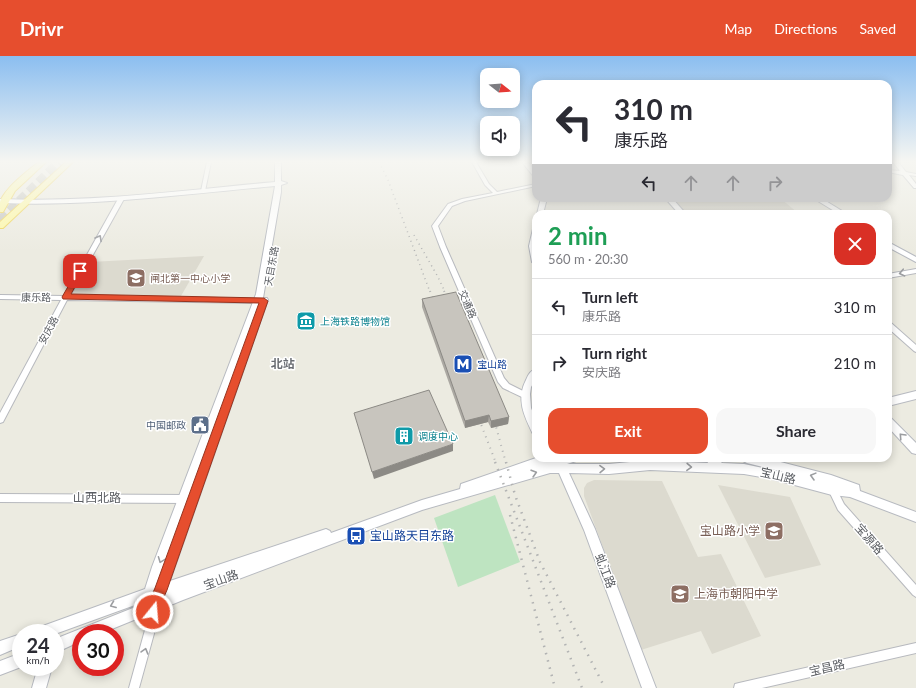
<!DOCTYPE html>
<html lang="en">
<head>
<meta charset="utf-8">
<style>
	:root { --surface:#fff; --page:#f7f7f7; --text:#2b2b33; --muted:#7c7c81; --line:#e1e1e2; --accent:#e64e2e }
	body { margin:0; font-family:Lato,"Noto Sans SC",sans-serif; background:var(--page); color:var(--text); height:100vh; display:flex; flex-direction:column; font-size:15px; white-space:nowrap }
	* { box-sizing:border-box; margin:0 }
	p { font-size:13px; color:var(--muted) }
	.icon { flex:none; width:22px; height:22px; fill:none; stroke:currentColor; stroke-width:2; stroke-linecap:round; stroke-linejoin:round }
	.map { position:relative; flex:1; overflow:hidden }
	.sheet { position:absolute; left:532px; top:154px; width:360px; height:252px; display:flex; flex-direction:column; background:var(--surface); border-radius:12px; box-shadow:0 2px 10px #0003 }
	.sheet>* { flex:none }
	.hud { position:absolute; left:532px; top:24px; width:360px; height:122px; border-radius:12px; box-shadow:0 2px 10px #0003; background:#fff; color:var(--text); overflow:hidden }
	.needle { width:26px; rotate:107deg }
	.tools { position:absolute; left:480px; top:12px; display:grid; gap:8px }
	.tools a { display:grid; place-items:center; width:40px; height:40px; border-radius:8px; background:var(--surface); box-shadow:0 2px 10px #0003; font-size:20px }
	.speed { position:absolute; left:12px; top:568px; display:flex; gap:8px; font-size:20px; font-weight:700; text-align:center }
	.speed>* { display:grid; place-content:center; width:52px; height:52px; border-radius:50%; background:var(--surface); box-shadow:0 2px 10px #0003; line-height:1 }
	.speed small { font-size:10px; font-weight:400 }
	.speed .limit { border:6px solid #d22; background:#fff; color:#111 }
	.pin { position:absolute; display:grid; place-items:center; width:34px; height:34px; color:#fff; margin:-17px; border-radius:8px; box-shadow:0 2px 6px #0006 }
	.me { position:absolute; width:44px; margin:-22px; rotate:17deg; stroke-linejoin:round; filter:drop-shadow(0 0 3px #0008) }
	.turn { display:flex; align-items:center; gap:14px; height:84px; padding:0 16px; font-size:18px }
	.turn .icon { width:52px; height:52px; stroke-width:2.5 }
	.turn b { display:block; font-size:28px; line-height:34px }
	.lanes { display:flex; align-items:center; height:38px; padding:0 16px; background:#0003; justify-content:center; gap:20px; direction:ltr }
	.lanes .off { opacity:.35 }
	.round { display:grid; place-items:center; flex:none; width:42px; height:42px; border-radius:12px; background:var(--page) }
	.head { display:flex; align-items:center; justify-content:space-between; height:68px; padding:0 16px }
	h1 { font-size:24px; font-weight:700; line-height:30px; color:#1e9e55 }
	.action { display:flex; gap:8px; margin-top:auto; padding:8px 16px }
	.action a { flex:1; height:46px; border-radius:12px; background:var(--accent); color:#fff; font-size:16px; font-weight:700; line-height:46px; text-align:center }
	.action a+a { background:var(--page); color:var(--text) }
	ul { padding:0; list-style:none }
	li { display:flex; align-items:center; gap:12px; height:56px; padding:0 16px; border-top:1px solid var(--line) }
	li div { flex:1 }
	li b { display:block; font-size:15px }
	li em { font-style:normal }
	header { display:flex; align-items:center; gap:24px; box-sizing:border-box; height:56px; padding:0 20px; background:var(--accent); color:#fff }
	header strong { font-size:19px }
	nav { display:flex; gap:22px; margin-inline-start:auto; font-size:14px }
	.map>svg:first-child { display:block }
	.education { fill:#dcdacf }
	.green { fill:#bee4c1 }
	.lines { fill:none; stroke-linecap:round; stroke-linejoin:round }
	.highway-tunnel { stroke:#c8c8c1; stroke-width:9; stroke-dasharray:9 4.5; stroke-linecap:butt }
	.street-casing { stroke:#b7b9be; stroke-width:2 }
	.secondary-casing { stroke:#b7bac0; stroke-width:2 }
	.primary-casing { stroke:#eed358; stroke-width:2 }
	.street { fill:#fff; fill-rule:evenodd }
	.secondary { fill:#fff; fill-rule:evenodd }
	.primary { fill:#fdf8a5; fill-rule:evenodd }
	.rail-far2 { stroke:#b2b3b3; stroke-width:1.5; stroke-dasharray:1 4; stroke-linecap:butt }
	.rail-far1 { stroke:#b2b3b3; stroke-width:2; stroke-dasharray:1 5; stroke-linecap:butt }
	.rail { stroke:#b2b3b3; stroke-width:2.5; stroke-dasharray:1.5 6; stroke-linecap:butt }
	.wall { fill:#aca9a3 }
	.shaded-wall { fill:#8c8a85 }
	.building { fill:#c8c5be; stroke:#8c8a85 }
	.oneway { stroke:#9c9ea1 }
	.route { fill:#e64e2e; stroke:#96331e }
	.labels { text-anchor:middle; stroke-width:3; stroke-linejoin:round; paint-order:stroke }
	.street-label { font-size:10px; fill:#5a5d62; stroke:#fff }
	.education-label { font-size:10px; fill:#785e54; stroke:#fff; text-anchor:start }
	.culture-label { font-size:10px; fill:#0d838f; stroke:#fff; text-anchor:start }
	.transit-label { font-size:10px; fill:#164399; stroke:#fff; text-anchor:start }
	.service-label { font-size:10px; fill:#4e5e75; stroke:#fff; text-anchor:end }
	.quarter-label { font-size:12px; font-weight:bold; fill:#6b6e74; stroke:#fff }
	.near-street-label { font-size:12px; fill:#5a5d62; stroke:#fff }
	.near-education-label { font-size:12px; fill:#785e54; stroke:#fff; text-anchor:end }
	.near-transit-label { font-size:12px; fill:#164399; stroke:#fff; text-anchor:start }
</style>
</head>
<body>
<header>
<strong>Drivr</strong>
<nav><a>Map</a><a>Directions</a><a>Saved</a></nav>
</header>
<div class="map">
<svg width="916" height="632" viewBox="0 0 916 632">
	<rect width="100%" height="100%" fill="#ecebe1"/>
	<!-- education -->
	<g class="education">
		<path d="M 671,142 L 701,142 L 702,144 L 711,142 L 780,142 L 798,157 L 790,158 L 686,158 Z"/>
		<path d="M 204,200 L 181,240 L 72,238 L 90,206 Z"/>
		<path d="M 594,424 L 662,425 L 698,501 L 721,498 L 761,580 L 712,598 L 701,575 L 641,594 L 584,440 L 584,432 L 587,427 Z"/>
		<path d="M 718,429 L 790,441 L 821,509 L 765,522 Z"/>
	</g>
	<!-- green -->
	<path class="green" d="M 495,439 L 520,506 L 458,531 L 434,462 Z"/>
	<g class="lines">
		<!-- highway-tunnel -->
		<path class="highway-tunnel" d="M 0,164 L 59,106"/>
		<defs>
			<g id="street">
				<path d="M 207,106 L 211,106 L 205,135 L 203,136 L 201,135 Z"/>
				<path d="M 472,106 L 476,106 L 489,128 L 497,136 L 536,128 L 536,130 L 465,145 L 452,150 L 438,170 L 446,191 L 504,322 L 509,328 L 527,337 L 528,339 L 527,341 L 524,342 L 503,332 L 498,326 L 440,191 L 432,170 L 448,148 L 462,143 L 493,137 L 485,129 Z"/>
				<path d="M 893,106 L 898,106 L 906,116 L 916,118 L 916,120 L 909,119 L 916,128 L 916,132 L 914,132 L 903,119 L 888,116 L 888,114 L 900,115 Z"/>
				<path d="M 121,141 L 124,143 L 70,240 L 262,243 L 265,245 L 262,247 L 67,244 L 3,366 L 0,367 L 0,357 L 61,244 L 0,243 L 0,239 L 64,240 L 118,143 Z"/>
				<path d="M 916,213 L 916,217 L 888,222 L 888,218 Z"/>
				<path d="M 888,266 L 890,266 L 916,289 L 916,296 L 914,295 L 888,272 Z"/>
				<path d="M 831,427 L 834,428 L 844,448 L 916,529 L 916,541 L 913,539 L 838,454 L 827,431 L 828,428 Z"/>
				<path d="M 0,438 L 188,439 L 191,440 L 192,443 L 191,446 L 188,447 L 0,446 Z"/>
				<path d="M 153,545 L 156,547 L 158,550 L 155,574 L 139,632 L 129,632 L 145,574 L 148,550 L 150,547 Z"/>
				<path d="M 916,587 L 916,597 L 762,632 L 734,632 L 735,628 L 739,627 Z"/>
			</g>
			<g id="secondary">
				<path d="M 275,106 L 281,106 L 281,125 L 287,127 L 281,129 L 281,136 L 263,242 L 267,242 L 268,244 L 170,525 L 326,473 L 330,475 L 331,477 L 422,444 L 460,433 L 461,428 L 536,402 L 577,402 L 576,405 L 567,408 L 609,408 L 651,404 L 657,402 L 682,402 L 680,406 L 708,407 L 706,402 L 717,402 L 722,407 L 744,408 L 795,419 L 747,407 L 743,405 L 742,402 L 765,402 L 831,419 L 859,429 L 860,435 L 916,456 L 916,466 L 850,441 L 832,439 L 772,423 L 744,418 L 650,414 L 609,418 L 569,417 L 595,473 L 656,632 L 642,632 L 584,474 L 559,417 L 550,417 L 422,454 L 183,544 L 102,577 L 81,577 L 81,585 L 55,597 L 55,583 L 148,546 L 146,545 L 55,578 L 34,577 L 35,572 L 40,571 L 145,533 L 152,511 L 256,238 L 275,130 C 184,138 92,151 0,147 L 0,143 C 92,147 184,134 275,126 Z"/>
				<path d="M 522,106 L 528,106 L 536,116 L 536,122 L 534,121 Z"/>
				<path d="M 541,142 L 547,142 L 543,158 L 537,158 Z"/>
				<path d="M 665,142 L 672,142 L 686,158 L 679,158 Z"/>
				<path d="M 813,142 L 821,142 L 847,158 L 839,158 Z"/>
				<path d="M 536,171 L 536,208 L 532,206 L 529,190 L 533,173 Z"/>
				<path d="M 888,186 L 916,201 L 916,206 L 888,191 Z"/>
				<path d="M 536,313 L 536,323 L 531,331 L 530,338 L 531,352 L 536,364 L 536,379 L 533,378 C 524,360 516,343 526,324 C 528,319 531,314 536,313 Z"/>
				<path d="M 916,335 L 916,343 L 888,350 L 888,342 Z"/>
				<path d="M 888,361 L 891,362 L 916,387 L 916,398 L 912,397 L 888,371 Z"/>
				<path d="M 21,578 L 21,590 L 0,599 L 0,585 Z"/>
				<path d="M 21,597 L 21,611 L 0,619 L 0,605 Z"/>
				<path d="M 38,611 L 52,611 L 46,632 L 32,632 Z"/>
			</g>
			<g id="primary">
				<path d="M 39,106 L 46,106 L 15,135 L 3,156 L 0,156 C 0,153 0,149 0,146 C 5,132 27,115 39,106 Z"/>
				<path d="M 66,106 L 73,106 L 3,172 L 0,172 L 0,166 Z"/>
			</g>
		</defs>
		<!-- street casing -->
		<use href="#street" class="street-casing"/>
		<!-- secondary casing -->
		<use href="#secondary" class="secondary-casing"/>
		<!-- primary casing -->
		<use href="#primary" class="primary-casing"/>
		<!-- street -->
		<use href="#street" class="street"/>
		<!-- secondary -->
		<use href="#secondary" class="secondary"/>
		<!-- primary -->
		<use href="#primary" class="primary"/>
		<!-- rail-far2 -->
		<g class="rail-far2">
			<path d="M 379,106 L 388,124 L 430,236"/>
			<path d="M 414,179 L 438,221 L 445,236"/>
		</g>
		<!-- rail-far1 -->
		<g class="rail-far1">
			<path d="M 430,235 L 436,251"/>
			<path d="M 444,235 L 450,248"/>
			<path d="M 477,358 L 496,407"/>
			<path d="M 493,360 L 506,407"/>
		</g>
		<!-- rail -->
		<g class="rail">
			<path d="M 495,406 L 582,632"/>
			<path d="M 506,406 L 515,439 L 540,506 L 605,632"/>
			<path d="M 510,459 L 555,632"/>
		</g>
	</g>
	<!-- wall -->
	<path class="wall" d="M 422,243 L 509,361 L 508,368 L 491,372 L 488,366 L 465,372 L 422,251 Z"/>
	<!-- shaded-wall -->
	<g class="shaded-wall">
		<path d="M 489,359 L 488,366 L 465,372 L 465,365 Z"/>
		<path d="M 509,361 L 508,368 L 491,372 L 491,365 Z"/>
		<path d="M 453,388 L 453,395 L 374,423 L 372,416 Z"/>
	</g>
	<!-- building -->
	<g class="building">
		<path d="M 456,236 L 509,361 L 491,365 L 489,359 L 465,365 L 422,243 Z"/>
		<path d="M 429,334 L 453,388 L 372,416 L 354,357 Z"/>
	</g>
	<!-- one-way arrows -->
	<defs><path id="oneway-chevron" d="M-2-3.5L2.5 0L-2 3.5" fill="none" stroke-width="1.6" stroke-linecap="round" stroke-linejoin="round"/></defs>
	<g class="oneway">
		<use href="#oneway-chevron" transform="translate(99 182) rotate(-61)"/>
		<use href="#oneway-chevron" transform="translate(902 217) rotate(168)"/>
		<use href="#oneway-chevron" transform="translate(902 380) rotate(-133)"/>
		<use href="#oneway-chevron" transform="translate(689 411) rotate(2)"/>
		<use href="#oneway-chevron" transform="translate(602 413) rotate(-1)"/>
		<use href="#oneway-chevron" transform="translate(534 417) rotate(-16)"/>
		<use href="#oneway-chevron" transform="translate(813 420) rotate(-165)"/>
		<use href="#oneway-chevron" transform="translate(161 504) rotate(111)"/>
		<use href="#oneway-chevron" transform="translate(113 549) rotate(159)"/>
		<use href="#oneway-chevron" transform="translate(145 595) rotate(-74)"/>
	</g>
	<!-- sky -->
	<linearGradient id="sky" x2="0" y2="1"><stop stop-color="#8bbef0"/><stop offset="0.54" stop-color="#f6f6f2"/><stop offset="1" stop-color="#f6f6f2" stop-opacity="0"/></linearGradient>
	<rect width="916" height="195" fill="url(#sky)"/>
	<!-- route -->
	<path class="route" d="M 80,212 L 84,215 L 71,238 L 264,242 L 268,245 L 167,534 L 160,550 L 158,561 L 153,563 L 149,561 L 147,550 L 155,532 L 259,247 L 63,243 L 62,241 L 77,215 Z"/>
	<!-- icons -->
	<defs>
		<symbol id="school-square" viewBox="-11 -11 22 22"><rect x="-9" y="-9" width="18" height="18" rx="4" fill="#8d6e63" stroke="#fff"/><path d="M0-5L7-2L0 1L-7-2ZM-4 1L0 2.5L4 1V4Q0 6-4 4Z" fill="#fff"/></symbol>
		<symbol id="museum-square" viewBox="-11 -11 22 22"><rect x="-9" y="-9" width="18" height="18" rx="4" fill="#0f9aa8" stroke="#fff"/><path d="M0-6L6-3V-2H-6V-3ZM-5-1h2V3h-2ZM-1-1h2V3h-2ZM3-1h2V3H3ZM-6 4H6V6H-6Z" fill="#fff"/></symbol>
		<symbol id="metro-square" viewBox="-11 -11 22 22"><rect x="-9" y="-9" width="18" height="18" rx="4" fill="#1a4fb4" stroke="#fff"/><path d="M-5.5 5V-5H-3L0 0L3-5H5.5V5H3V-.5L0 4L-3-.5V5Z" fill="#fff"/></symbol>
		<symbol id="civic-square" viewBox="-11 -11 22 22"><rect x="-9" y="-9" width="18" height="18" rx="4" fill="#5c6f8a" stroke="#fff"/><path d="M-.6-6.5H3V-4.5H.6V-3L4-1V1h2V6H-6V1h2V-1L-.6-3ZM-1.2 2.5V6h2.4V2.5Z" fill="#fff"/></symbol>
		<symbol id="building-square" viewBox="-11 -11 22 22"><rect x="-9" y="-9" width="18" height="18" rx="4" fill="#0f9aa8" stroke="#fff"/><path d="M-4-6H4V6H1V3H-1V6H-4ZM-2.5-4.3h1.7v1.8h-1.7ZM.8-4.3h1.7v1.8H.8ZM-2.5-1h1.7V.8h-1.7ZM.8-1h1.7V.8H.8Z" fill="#fff"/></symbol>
		<symbol id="bus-square" viewBox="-11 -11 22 22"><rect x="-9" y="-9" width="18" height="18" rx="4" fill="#1a4fb4" stroke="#fff"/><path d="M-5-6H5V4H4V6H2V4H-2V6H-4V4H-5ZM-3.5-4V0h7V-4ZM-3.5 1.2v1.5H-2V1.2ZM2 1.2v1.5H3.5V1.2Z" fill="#fff"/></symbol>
	</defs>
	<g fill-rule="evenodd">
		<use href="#school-square" x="125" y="211" width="22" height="22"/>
		<use href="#museum-square" x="295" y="254" width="22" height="22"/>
		<use href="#metro-square" x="452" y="297" width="22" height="22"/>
		<use href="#civic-square" x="189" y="358" width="22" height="22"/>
		<use href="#building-square" x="393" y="369" width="22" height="22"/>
		<use href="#school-square" x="763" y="464" width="22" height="22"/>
		<use href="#bus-square" x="345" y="469" width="22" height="22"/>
		<use href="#school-square" x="669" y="527" width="22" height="22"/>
	</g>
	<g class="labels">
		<!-- street labels -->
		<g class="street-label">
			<text transform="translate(271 210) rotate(-80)" y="4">天目东路</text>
			<text x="36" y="245">康乐路</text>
			<text transform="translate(468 248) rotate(67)" y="4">交通路</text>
			<text transform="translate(48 274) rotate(-62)" y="4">安庆路</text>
		</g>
		<!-- education labels -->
		<g class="education-label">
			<text x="150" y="226">闸北第一中心小学</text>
		</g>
		<!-- culture labels -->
		<g class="culture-label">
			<text x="320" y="269">上海铁路博物馆</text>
			<text x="418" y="384">调度中心</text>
		</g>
		<!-- transit labels -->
		<g class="transit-label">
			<text x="477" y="312">宝山路</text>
		</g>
		<!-- service labels -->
		<g class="service-label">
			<text x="186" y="373">中国邮政</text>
		</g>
		<!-- quarter labels -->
		<g class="quarter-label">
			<text x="283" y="312">北站</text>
		</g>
		<!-- near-street labels -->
		<g class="near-street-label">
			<text transform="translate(778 420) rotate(13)" y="4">宝山路</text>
			<text x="97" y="446">山西北路</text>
			<text transform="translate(869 483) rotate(49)" y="4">宝源路</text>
			<text transform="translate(605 515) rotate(69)" y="4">虬江路</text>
			<text transform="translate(221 524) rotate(-20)" y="4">宝山路</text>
			<text transform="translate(827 612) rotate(-13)" y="4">宝昌路</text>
		</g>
		<!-- near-education labels -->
		<g class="near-education-label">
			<text x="760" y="479">宝山路小学</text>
			<text x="694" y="542" text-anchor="start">上海市朝阳中学</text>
		</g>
		<!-- near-transit labels -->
		<g class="near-transit-label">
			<text x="370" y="484">宝山路天目东路</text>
		</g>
	</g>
</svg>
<div class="tools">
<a><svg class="needle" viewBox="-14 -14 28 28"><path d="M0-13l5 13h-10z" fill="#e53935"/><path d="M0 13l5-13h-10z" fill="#7c7c81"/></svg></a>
<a><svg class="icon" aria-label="sound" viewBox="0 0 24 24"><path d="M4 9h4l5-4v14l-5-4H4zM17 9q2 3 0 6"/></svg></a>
</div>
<div class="speed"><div>24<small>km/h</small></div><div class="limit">30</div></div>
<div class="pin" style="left:80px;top:215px;background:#d93025"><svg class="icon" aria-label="arrive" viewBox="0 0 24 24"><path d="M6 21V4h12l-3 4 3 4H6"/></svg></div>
<svg class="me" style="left:153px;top:556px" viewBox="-20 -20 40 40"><circle r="17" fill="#e64e2e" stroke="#fff" stroke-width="3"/><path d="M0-11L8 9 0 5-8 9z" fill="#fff"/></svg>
<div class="hud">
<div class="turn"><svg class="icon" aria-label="left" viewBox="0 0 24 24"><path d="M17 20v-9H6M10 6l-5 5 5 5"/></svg><div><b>310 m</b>康乐路</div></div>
<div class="lanes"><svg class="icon" aria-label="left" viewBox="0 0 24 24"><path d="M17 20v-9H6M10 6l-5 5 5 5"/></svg><svg class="icon off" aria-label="ahead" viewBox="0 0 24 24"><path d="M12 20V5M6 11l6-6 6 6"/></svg><svg class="icon off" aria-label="ahead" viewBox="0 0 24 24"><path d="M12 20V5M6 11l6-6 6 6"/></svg><svg class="icon off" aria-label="right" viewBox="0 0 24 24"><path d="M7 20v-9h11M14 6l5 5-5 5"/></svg></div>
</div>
<section class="sheet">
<div class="head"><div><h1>2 min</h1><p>560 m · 20:30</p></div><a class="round" style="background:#d93025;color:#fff"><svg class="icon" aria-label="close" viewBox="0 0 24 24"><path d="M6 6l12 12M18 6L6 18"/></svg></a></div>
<ul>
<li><svg class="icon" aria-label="left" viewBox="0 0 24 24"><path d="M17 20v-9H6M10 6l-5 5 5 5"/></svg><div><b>Turn left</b><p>康乐路</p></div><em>310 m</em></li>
<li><svg class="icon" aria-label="right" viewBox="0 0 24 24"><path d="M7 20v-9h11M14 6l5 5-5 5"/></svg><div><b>Turn right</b><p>安庆路</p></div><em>210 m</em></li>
</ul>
<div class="action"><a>Exit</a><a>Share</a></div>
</section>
</div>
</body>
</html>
